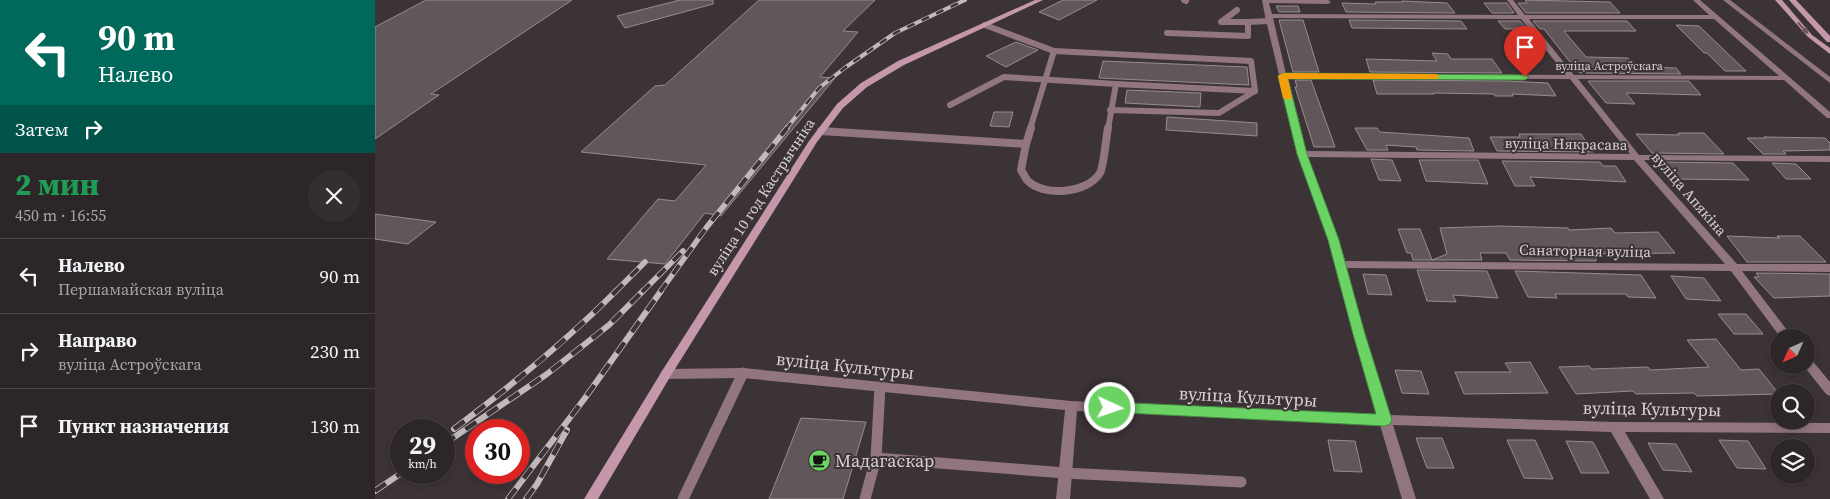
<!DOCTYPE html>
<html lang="ru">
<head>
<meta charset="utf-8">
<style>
	:root { --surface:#2d2628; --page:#352e30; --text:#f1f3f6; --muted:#a7a5a8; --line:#484345 }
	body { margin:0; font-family:"Source Serif 4",serif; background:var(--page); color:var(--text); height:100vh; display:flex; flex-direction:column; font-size:19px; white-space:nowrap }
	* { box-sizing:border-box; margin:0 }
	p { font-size:16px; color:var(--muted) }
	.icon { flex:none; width:28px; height:28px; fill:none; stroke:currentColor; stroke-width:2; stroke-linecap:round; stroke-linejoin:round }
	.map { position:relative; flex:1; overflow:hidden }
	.side { display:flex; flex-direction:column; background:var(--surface); width:375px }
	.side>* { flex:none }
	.banner { background:#00695c; color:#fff; overflow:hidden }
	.needle { width:32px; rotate:225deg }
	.buttons { position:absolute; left:1395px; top:329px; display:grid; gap:10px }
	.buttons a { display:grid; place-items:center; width:45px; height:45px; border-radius:50%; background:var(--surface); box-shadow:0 2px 8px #0003,0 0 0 1px var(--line); font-size:25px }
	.speed { position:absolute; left:15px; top:419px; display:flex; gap:10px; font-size:25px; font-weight:700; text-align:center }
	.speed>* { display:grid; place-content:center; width:65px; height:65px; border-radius:50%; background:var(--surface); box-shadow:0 2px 8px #0003,0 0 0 1px var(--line); line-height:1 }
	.speed small { font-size:12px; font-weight:400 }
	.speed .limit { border:8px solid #d22; background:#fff; color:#111 }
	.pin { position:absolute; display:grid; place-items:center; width:42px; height:42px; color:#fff; margin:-51px -21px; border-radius:50% 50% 50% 0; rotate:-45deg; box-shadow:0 0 5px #0007 }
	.pin .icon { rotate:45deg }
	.me { position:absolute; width:55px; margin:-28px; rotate:93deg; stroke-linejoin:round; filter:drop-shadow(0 0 4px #0008) }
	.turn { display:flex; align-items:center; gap:18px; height:105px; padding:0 15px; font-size:22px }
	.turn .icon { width:65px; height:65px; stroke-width:2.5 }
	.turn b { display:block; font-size:35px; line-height:42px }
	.then { display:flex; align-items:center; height:48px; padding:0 15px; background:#0003; gap:10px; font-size:19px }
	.round { display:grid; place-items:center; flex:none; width:52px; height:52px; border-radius:26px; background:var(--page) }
	.overview { display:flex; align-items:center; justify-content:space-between; height:85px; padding:0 15px }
	h1 { font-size:30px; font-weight:800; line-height:38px; color:#1e9e55 }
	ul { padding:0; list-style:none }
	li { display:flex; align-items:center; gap:15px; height:75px; padding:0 15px; border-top:1px solid var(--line) }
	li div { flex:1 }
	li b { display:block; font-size:19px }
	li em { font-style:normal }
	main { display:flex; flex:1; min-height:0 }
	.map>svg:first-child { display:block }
	.building { fill:#61575b; stroke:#978c91 }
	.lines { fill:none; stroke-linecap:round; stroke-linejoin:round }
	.lane-far2 { stroke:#917580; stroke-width:6 }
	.lane-far1 { stroke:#917580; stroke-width:8 }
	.lane { stroke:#917580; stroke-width:11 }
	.street { fill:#917580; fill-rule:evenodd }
	.secondary { fill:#c498aa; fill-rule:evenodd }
	.rail-far2-casing { stroke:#c1babc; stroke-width:4 }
	.rail-far1-casing { stroke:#c1babc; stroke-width:5.5 }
	.rail-casing { stroke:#c1babc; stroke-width:6 }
	.rail-far2 { stroke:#3c3336; stroke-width:2.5; stroke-dasharray:8; stroke-linecap:butt }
	.rail-far1 { stroke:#3c3336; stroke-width:4; stroke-dasharray:11; stroke-linecap:butt }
	.rail { stroke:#3c3336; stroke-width:4.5; stroke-dasharray:13; stroke-linecap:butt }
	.oneway { fill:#6c565f }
	.route { fill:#6ad364; stroke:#458941 }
	.slow { fill:#f59e0b }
	.labels { text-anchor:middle; stroke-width:4; stroke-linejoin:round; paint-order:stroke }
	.far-street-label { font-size:12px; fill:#d8d2d4; stroke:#3c3336 }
	.street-label { font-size:15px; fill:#d8d2d4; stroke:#3c3336 }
	.near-street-label { font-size:18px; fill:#d8d2d4; stroke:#3c3336 }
	.near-poi-label { font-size:18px; fill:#d8d2d4; stroke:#3c3336; text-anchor:start }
</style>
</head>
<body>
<main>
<section class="side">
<div class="banner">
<div class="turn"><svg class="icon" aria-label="left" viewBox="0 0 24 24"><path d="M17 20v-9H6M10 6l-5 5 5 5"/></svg><div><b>90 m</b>Налево</div></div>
<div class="then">Затем<svg class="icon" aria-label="right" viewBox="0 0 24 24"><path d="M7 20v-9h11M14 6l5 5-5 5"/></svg></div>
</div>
<div class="overview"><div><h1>2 мин</h1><p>450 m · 16:55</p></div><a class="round"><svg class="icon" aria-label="close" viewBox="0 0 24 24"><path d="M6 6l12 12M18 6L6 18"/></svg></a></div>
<ul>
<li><svg class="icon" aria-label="left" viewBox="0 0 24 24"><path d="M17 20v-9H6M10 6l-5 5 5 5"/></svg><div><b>Налево</b><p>Першамайская вуліца</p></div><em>90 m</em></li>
<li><svg class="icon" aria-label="right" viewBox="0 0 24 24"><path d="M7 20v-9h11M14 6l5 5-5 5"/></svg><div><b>Направо</b><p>вуліца Астроўскага</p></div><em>230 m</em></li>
<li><svg class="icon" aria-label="arrive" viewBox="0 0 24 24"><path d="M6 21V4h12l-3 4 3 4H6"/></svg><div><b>Пункт назначения</b></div><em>130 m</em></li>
</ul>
</section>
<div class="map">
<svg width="1455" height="499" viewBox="0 0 1455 499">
	<rect width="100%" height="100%" fill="#3c3336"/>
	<!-- building -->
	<g class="building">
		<path d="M 51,0 L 197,0 L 56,94 L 64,95 L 0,139 L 0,27 Z"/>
		<path d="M 305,0 L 338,0 L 338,4 L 250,28 L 242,16 Z"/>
		<path d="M 384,0 L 500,0 L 468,31 L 483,32 L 445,77 L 460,78 L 346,216 L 330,213 L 290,264 L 232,259 L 283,199 L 300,201 L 331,165 L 206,152 L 280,86 L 290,85 Z"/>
		<path d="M 688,0 L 722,0 L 684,20 L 664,12 Z"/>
		<path d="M 1150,0 L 1235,2 L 1245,13 L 1151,13 L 1143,3 L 1152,3 Z"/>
		<path d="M 1027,1 L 1072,3 L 1080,13 L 971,12 L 967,3 L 1001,4 L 1000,2 L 1028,2 Z"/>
		<path d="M 1109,3 L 1132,3 L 1139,13 L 1117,13 Z"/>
		<path d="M 901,6 L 923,6 L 925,12 L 904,12 Z"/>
		<path d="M 904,20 L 928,20 L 944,72 L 918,72 Z"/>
		<path d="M 974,20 L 1086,21 L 1092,29 L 977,28 Z"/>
		<path d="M 1123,21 L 1145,21 L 1152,29 L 1130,29 Z"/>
		<path d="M 1158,21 L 1252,21 L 1261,31 L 1189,31 L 1211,57 L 1253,58 L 1261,67 L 1301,68 L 1306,74 L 1206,73 L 1202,71 L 1169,29 L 1165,29 Z"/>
		<path d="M 1301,25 L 1324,26 L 1371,71 L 1350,71 L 1332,53 L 1329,53 Z"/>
		<path d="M 641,42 L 663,50 L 631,67 L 611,56 Z"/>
		<path d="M 1057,53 L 1073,54 L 1076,59 L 1117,59 L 1127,73 L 995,72 L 991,59 L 1062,61 Z"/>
		<path d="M 728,61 L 872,67 L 874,85 L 724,78 Z"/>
		<path d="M 920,80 L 936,80 L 960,147 L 939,147 L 920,87 L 922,87 Z"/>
		<path d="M 998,80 L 1132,81 L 1173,83 L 1181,96 L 1137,94 L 1138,96 L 1120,96 L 1119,94 L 1058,93 L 1059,94 L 1002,94 Z"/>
		<path d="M 1213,81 L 1314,81 L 1326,95 L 1251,93 L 1260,104 L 1231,103 Z"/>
		<path d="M 752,90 L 826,93 L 825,107 L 750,103 Z"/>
		<path d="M 619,112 L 638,112 L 634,127 L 615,126 Z"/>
		<path d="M 792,117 L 882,123 L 882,136 L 791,130 Z"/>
		<path d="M 980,128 L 1002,128 L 1005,132 L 1094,138 L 1099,151 L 1042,150 L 1041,147 L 1011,145 L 1013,150 L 992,150 Z"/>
		<path d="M 1303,133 L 1329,133 L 1349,154 L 1277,153 L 1261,134 L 1304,135 Z"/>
		<path d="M 1144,134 L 1206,134 L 1218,152 L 1122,151 L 1115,137 L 1145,137 Z"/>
		<path d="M 1389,137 L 1450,138 L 1455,143 L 1455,150 L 1408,151 L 1411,154 L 1388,154 L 1372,138 L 1391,138 Z"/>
		<path d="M 996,159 L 1017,160 L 1026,181 L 1004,180 Z"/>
		<path d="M 1044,160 L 1103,160 L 1113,184 L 1051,181 Z"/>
		<path d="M 1127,161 L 1225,162 L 1228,166 L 1241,166 L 1251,182 L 1155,177 L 1160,186 L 1140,186 Z"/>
		<path d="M 1285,162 L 1358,163 L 1374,180 L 1300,179 Z"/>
		<path d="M 1397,163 L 1421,164 L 1436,179 L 1411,179 Z"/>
		<path d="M 0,214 L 61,222 L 33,244 L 0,239 Z"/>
		<path d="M 1125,226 L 1193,228 L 1194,230 L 1236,228 L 1240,233 L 1283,232 L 1300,253 L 1221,254 L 1221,261 L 1135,260 L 1131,253 L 1105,253 L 1107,260 L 1038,260 L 1036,253 L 1032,253 L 1023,229 L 1045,229 L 1057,260 L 1072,254 L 1065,228 Z"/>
		<path d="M 1352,236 L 1405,238 L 1402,236 L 1425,236 L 1451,262 L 1372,262 Z"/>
		<path d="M 1042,270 L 1112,271 L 1123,298 L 1078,295 L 1081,302 L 1052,301 Z"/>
		<path d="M 1140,271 L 1266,275 L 1281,298 L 1253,297 L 1251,294 L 1180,294 L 1182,298 L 1153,297 Z"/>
		<path d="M 1381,273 L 1455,274 L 1455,296 L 1399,298 L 1379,277 L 1384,277 Z"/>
		<path d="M 988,274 L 1011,275 L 1017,295 L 993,294 Z"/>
		<path d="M 1296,276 L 1329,278 L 1346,301 L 1311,299 Z"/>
		<path d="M 1343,314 L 1371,314 L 1388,334 L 1359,334 Z"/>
		<path d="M 1341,339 L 1366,370 L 1384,369 L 1404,394 L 1322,396 L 1319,393 L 1261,394 L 1258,391 L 1201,394 L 1184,367 L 1214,366 L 1217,369 L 1273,367 L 1275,370 L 1334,367 L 1312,340 Z"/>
		<path d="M 1155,362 L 1173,393 L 1089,394 L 1080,372 L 1136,372 L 1130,363 Z"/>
		<path d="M 1020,370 L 1046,371 L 1054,394 L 1027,393 Z"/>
		<path d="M 426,418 L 491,422 L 468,499 L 394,499 Z"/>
		<path d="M 1041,438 L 1067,438 L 1079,468 L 1052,468 Z"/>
		<path d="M 953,440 L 980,441 L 987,472 L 959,471 Z"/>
		<path d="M 1132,440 L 1160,440 L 1178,479 L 1149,478 Z"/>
		<path d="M 1344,440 L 1373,441 L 1391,469 L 1362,468 Z"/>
		<path d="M 1191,441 L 1218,442 L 1234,473 L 1206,473 Z"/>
		<path d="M 1273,443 L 1301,444 L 1317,472 L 1288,470 Z"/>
	</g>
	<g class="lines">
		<!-- lane-far2 -->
		<g class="lane-far2">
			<path d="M 809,0 L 811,1"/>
			<path d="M 862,10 L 846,22 L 873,22"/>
			<path d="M 610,25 L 679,51"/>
			<path d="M 792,33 L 873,36 L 873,22 L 894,21"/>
			<path d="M 741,84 L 880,91"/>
			<path d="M 575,105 L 629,77 L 741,84 L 733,129"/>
			<path d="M 655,129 L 679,51 L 876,61 L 880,91 L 844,113 L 735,110"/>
		</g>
		<!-- lane-far1 -->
		<g class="lane-far1">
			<path d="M 446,131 L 651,144 L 646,170 C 648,173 650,177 652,180 C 668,197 712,194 725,173 C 729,166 731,137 733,128"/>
			<path d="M 651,144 L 656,128"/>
		</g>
		<!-- lane -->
		<g class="lane">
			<path d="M 501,458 L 690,473 L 866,482"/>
			<path d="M 308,499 L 368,373"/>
			<path d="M 490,499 L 501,458 L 505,387"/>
		</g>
		<!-- street -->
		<g class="street">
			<path d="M 887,0 L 953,0 L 956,2 L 953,4 L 894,3 L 897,14 L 1143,15 L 1132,0 L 1138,0 L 1150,15 L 1334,15 L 1318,0 L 1325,0 L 1455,112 L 1455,118 L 1452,118 L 1409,80 L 1203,79 L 1264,155 L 1455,156 L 1455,162 L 1269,160 L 1362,264 L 1455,264 L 1455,272 L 1367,271 L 1418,338 L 1406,338 L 1356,271 L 971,268 L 990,334 L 1015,415 L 1240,422 L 1455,423 L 1455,433 L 1250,432 L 1289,499 L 1275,499 L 1236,432 L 1018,425 L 1041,499 L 1027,499 L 1005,425 L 702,411 L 695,499 L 681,499 L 690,410 L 368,378 L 291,379 L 287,377 L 285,374 L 287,371 L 291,369 L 368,368 L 696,401 L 1002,415 L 978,334 L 954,240 L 923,154 L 890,16 ZM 898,18 L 1146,19 L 1191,75 L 911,74 ZM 1154,19 L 1339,19 L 1404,76 L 1199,75 ZM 913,78 L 1195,79 L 1255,154 L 931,151 ZM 932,157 L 1259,160 L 1350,264 L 970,261 L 964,240 Z"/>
			<path d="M 1348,0 L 1355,0 L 1455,77 L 1455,83 Z"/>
			<path d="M 1431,357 L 1435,358 L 1455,382 L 1455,396 L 1451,394 L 1428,365 L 1431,365 Z"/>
		</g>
		<!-- secondary -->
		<g class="secondary">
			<path d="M 660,0 L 668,0 L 529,65 L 492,87 L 468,108 L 442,142 L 295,377 L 223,499 L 209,499 L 287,371 L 434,141 L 462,104 L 486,83 L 523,61 Z"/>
			<path d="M 1400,0 L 1407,0 L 1437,35 L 1455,48 L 1455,54 L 1433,37 Z"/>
			<path d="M 1414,0 L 1421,0 L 1455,36 L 1455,42 L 1452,42 Z"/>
		</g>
		<defs>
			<path id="rail-far2" d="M 411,129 L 444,88 L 471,67 L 520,33 L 590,0"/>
			<g id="rail-far1">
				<path d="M 240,292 L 270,262"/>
				<path d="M 267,292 L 308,251"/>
				<path d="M 285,292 L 331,228 L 412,128"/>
			</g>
			<g id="rail">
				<path d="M 79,429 C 136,386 190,342 241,291"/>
				<path d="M 69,444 L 172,374 L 234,325 L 268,291"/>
				<path d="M 0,491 L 28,472"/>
				<path d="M 133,499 L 210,398 L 286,291"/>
				<path d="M 151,499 L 162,484 L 192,430"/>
			</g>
		</defs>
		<!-- rail-far2 casing -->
		<use href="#rail-far2" class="rail-far2-casing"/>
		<!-- rail-far1 casing -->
		<use href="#rail-far1" class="rail-far1-casing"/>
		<!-- rail casing -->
		<use href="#rail" class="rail-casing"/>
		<!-- rail-far2 -->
		<use href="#rail-far2" class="rail-far2"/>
		<!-- rail-far1 -->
		<use href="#rail-far1" class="rail-far1"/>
		<!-- rail -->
		<use href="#rail" class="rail"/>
	</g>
	<!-- one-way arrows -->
	<defs><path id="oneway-solid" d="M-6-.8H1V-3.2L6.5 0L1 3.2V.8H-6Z" transform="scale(1.25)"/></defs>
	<use class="oneway" href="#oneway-solid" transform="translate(1428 28) rotate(47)"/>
	<!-- route -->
	<path class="route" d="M 908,73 L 1150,75 L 1154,77 L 1150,80 L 913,79 L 932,154 L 964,240 L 990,334 L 1017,420 L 1015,424 L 1010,426 L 730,412 L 728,408 L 730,404 L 735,402 L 1001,414 L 978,334 L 953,240 L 922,154 L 903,76 Z"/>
	<!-- slow -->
	<path class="slow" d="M 908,73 L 1061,74 L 1065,77 L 1061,79 L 913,79 L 917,98 L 913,100 L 908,98 L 903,76 Z"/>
	<!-- icons -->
	<defs>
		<symbol id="cafe-disc" viewBox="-11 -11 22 22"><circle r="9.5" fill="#6ad364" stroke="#3c3336"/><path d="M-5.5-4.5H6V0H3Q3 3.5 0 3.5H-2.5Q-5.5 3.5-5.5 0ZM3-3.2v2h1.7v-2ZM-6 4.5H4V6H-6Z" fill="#111"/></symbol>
	</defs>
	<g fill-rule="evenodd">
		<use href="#cafe-disc" x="432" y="448" width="25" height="25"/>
	</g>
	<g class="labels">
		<!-- far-street labels -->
		<g class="far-street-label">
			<text x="1234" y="70">вуліца Астроўскага</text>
		</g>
		<!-- street labels -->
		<g class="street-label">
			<text transform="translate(1191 144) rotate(1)" y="5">вуліца Някрасава</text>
			<text transform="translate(1314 194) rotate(49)" y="5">вуліца Апякіна</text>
			<text transform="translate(386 197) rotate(-57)" y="5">вуліца 10 год Кастрычніка</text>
			<text transform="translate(1210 251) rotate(1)" y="5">Санаторная вуліца</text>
		</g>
		<!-- near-street labels -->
		<g class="near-street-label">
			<text transform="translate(470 366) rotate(6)" y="6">вуліца Культуры</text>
			<text transform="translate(873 397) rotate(3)" y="6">вуліца Культуры</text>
			<text transform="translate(1277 409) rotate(1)" y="6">вуліца Культуры</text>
		</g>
		<!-- near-poi labels -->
		<g class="near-poi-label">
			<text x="460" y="467">Мадагаскар</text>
		</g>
	</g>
</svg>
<div class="buttons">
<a><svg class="needle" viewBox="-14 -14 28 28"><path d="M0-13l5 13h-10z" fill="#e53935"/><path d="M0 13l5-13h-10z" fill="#a7a5a8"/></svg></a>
<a><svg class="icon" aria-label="search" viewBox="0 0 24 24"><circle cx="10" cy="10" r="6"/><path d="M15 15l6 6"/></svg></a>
<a><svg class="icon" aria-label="layers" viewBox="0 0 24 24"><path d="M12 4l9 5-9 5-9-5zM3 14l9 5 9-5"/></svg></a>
</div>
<div class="speed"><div>29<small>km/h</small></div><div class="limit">30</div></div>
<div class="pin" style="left:1150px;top:77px;background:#d93025"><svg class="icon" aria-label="arrive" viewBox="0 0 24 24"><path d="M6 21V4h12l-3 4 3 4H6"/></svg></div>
<svg class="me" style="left:735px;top:408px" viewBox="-20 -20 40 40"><circle r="17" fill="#6ad364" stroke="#fff" stroke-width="3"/><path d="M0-11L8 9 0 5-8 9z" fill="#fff"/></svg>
</div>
</main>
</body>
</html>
